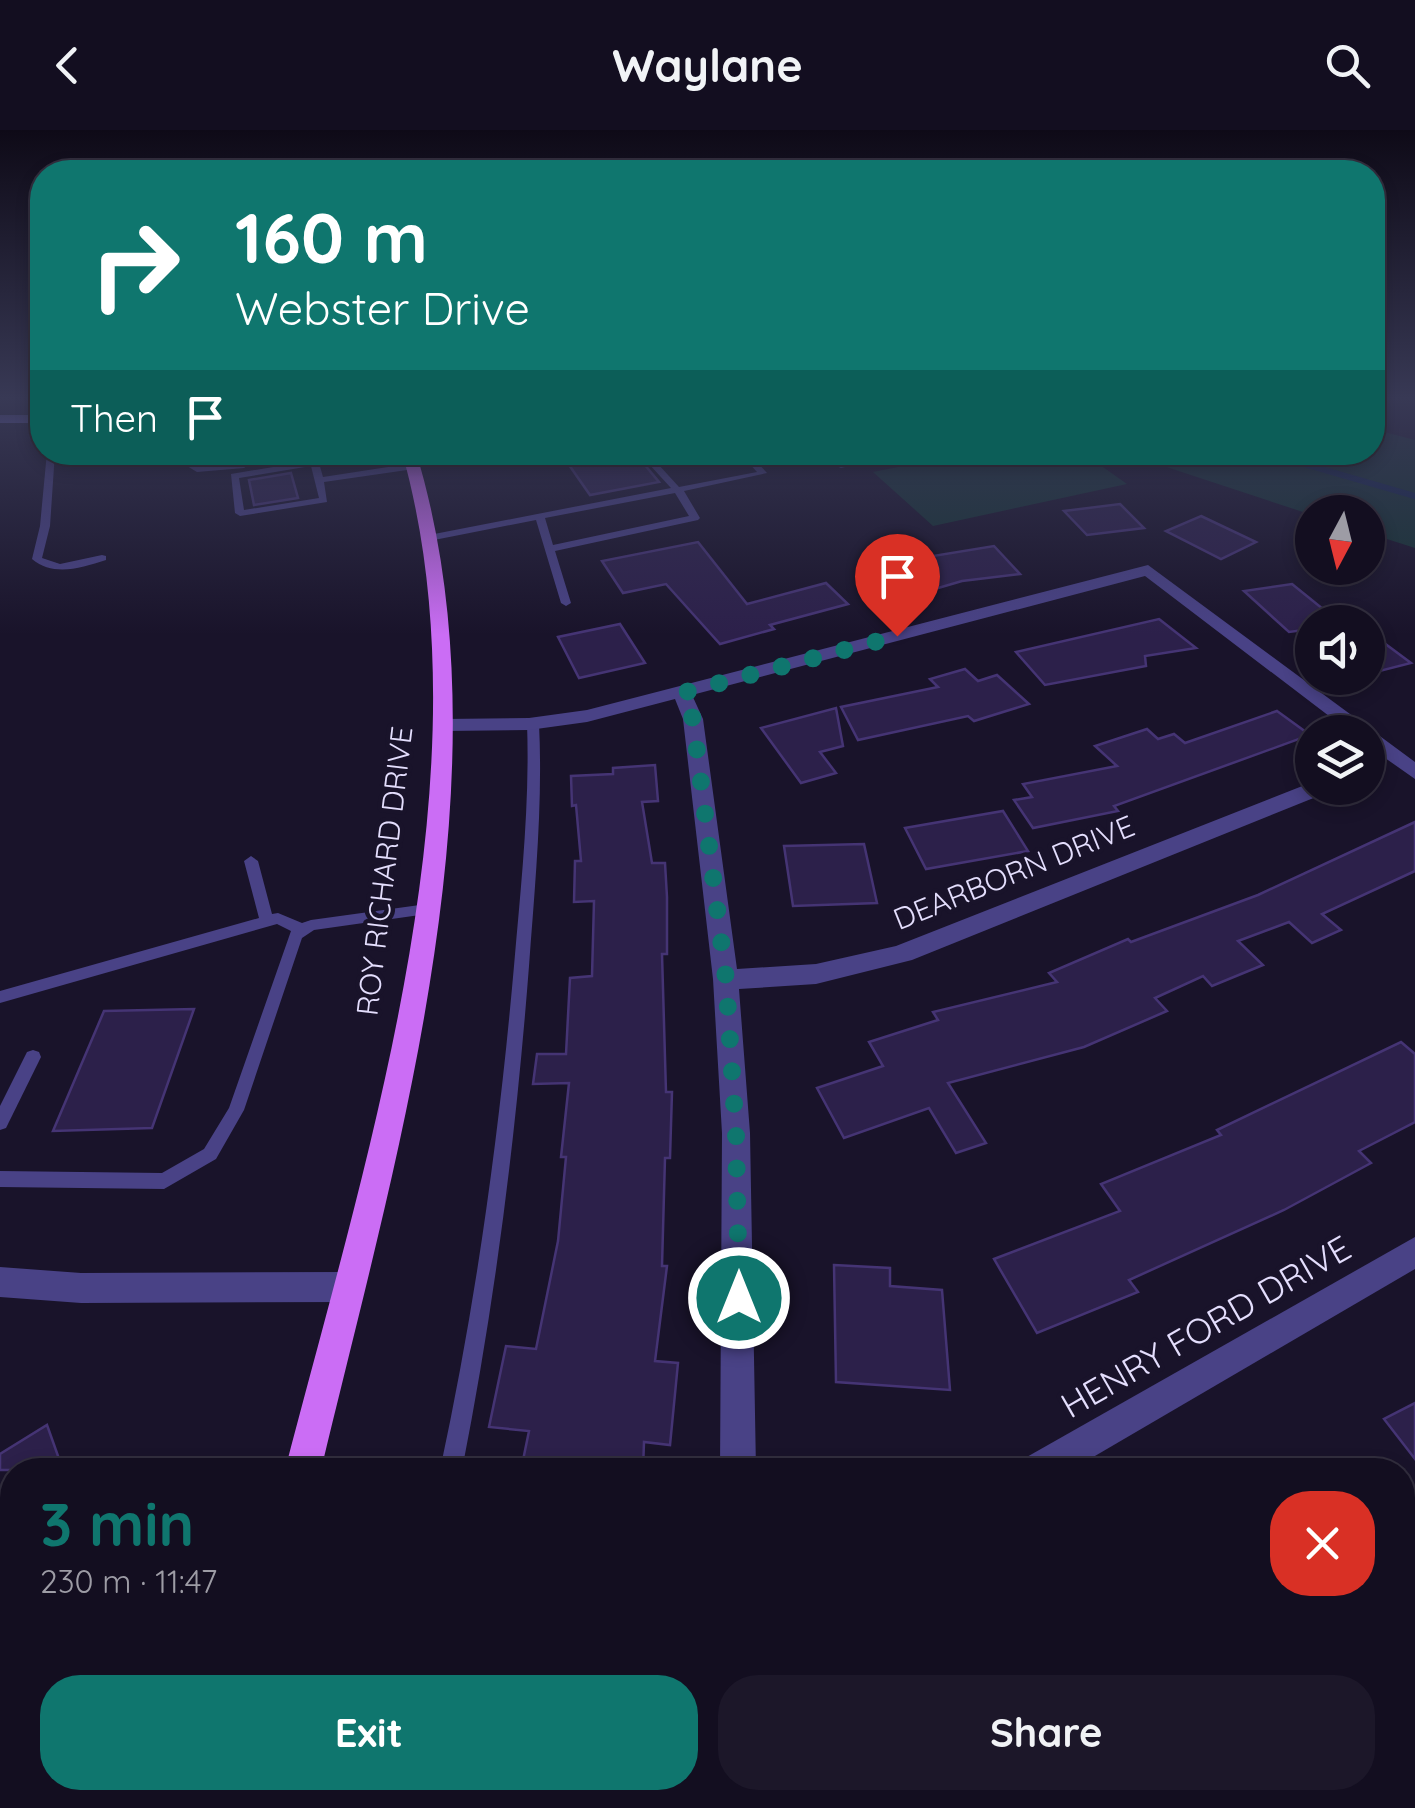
<!DOCTYPE html>
<html lang="en">
<head>
<meta charset="utf-8">
<style>
	:root { --surface:#130e20; --page:#1c1729; --text:#f1f3f6; --muted:#9d9ca5; --line:#322e3e; --accent:#0f766e }
	body { margin:0; font-family:Quicksand,sans-serif; background:var(--page); color:var(--text); height:100vh; display:flex; flex-direction:column; font-size:38px; white-space:nowrap }
	* { box-sizing:border-box; margin:0 }
	p { font-size:32px; color:var(--muted) }
	.icon { flex:none; width:55px; height:55px; fill:none; stroke:currentColor; stroke-width:2; stroke-linecap:round; stroke-linejoin:round }
	.map { position:relative; flex:1; overflow:hidden }
	.sheet { position:absolute; left:0px; top:1328px; width:1415px; height:352px; display:flex; flex-direction:column; background:var(--surface); border-radius:40px 40px 0 0; box-shadow:0 5px 15px #0003,0 0 0 2px var(--line) }
	.sheet>* { flex:none }
	.guide { position:absolute; left:30px; top:30px; width:1355px; height:305px; border-radius:40px; box-shadow:0 5px 15px #0003,0 0 0 2px var(--line); background:#0f766e; color:#fff; overflow:hidden }
	.needle { width:65px; rotate:187deg }
	.controls { position:absolute; left:1295px; top:365px; display:grid; gap:20px }
	.controls a { display:grid; place-items:center; width:90px; height:90px; border-radius:50%; background:var(--surface); box-shadow:0 5px 15px #0003,0 0 0 2px var(--line); font-size:50px }
	.pin { position:absolute; display:grid; place-items:center; width:85px; height:85px; color:#fff; margin:-102px -42px; border-radius:50% 50% 50% 0; rotate:-45deg; box-shadow:0 0 10px #0007 }
	.pin .icon { rotate:45deg }
	.me { position:absolute; width:110px; margin:-55px; rotate:0deg; stroke-linejoin:round; filter:drop-shadow(0 0 8px #0008) }
	.turn { display:flex; align-items:center; gap:35px; height:210px; padding:0 40px; font-size:45px }
	.turn .icon { width:130px; height:130px; stroke-width:2.5 }
	.turn b { display:block; font-size:70px; line-height:85px }
	.then { display:flex; align-items:center; height:95px; padding:0 40px; background:#0003; gap:20px; font-size:38px }
	.round { display:grid; place-items:center; flex:none; width:105px; height:105px; border-radius:40px; background:var(--page) }
	.head { display:flex; align-items:center; justify-content:space-between; height:170px; padding:0 40px }
	h1 { font-size:60px; font-weight:700; line-height:75px; color:var(--accent) }
	.cta { display:flex; gap:20px; margin-top:auto; padding:20px 40px }
	.cta a { flex:1; height:115px; border-radius:40px; background:var(--accent); color:#fff; font-size:40px; font-weight:700; line-height:115px; text-align:center }
	.cta a+a { background:var(--page); color:var(--text) }
	header { display:flex; justify-content:space-between; align-items:center; height:130px; padding:0 40px; background:var(--surface); font-size:45px; font-weight:700 }
	.map>svg:first-child { display:block }
	.green { fill:#163334 }
	.lines { fill:none; stroke-linecap:round; stroke-linejoin:round }
	.stream { stroke:#13264e; stroke-width:6 }
	.building { fill:#2c204a; stroke:#453474; stroke-width:2.5 }
	.path { stroke:#3ab4b5; stroke-width:4; stroke-dasharray:2.5 5; stroke-linecap:butt }
	.lane { fill:#494286; fill-rule:evenodd }
	.street { fill:#494286; fill-rule:evenodd }
	.secondary { fill:#887cf6; fill-rule:evenodd }
	.primary { fill:#cb6df5; fill-rule:evenodd }
	.route { stroke:#0f766e; stroke-width:18; stroke-dasharray:0 32.4 }
	.labels { text-anchor:middle; stroke-width:9; stroke-linejoin:round; paint-order:stroke }
	.street-label { font-size:30px; fill:#e4defd; stroke:#19132a }
	.near-street-label { font-size:35px; fill:#e4defd; stroke:#19132a }
</style>
</head>
<body>
<header><svg class="icon" aria-label="back" viewBox="0 0 24 24"><path d="M15 5l-7 7 7 7"/></svg>Waylane<svg class="icon" aria-label="search" viewBox="0 0 24 24"><circle cx="10" cy="10" r="6"/><path d="M15 15l6 6"/></svg></header>
<div class="map">
<svg width="1415" height="1678" viewBox="0 0 1415 1678">
	<rect width="100%" height="100%" fill="#19132a"/>
	<!-- green -->
	<g class="green">
		<path d="M 1373,299 L 1415,310 L 1415,418 L 1368,403 L 1368,382 L 1312,385 L 1124,323 L 1372,322 Z"/>
		<path d="M 1083,323 L 1127,354 L 933,396 L 873,342 L 968,323 Z"/>
	</g>
	<g class="lines">
		<!-- stream -->
		<path class="stream" d="M 1263,322 L 1415,366"/>
	</g>
	<!-- building -->
	<g class="building">
		<path d="M 560,322 L 634,322 L 659,352 L 590,365 Z"/>
		<path d="M 291,343 L 298,368 L 254,375 L 249,350 Z"/>
		<path d="M 1120,374 L 1144,398 L 1087,405 L 1064,381 Z"/>
		<path d="M 1201,386 L 1256,412 L 1221,429 L 1166,401 Z"/>
		<path d="M 698,412 L 747,474 L 826,453 L 848,474 L 770,495 L 774,499 L 720,514 L 666,454 L 623,463 L 602,431 Z"/>
		<path d="M 994,416 L 1020,444 L 962,451 L 914,465 L 878,435 Z"/>
		<path d="M 1292,454 L 1339,492 L 1312,492 L 1312,499 L 1289,502 L 1244,461 Z"/>
		<path d="M 1159,489 L 1196,518 L 1145,526 L 1146,536 L 1045,555 L 1016,522 Z"/>
		<path d="M 620,494 L 645,533 L 579,548 L 558,507 Z"/>
		<path d="M 1368,501 L 1411,533 L 1368,544 Z"/>
		<path d="M 965,539 L 978,551 L 997,545 L 1029,574 L 974,591 L 968,586 L 858,610 L 841,577 L 938,557 L 930,549 Z"/>
		<path d="M 836,578 L 843,616 L 820,622 L 836,643 L 801,653 L 761,598 Z"/>
		<path d="M 1277,581 L 1310,605 L 1114,676 L 1118,681 L 1033,698 L 1014,670 L 1032,667 L 1023,654 L 1117,636 L 1095,616 L 1147,599 L 1158,609 L 1174,604 L 1185,613 Z"/>
		<path d="M 655,635 L 658,671 L 642,672 L 652,733 L 665,733 L 667,767 L 667,824 L 662,824 L 666,962 L 672,962 L 670,1028 L 665,1028 L 662,1136 L 667,1136 L 655,1231 L 678,1233 L 670,1315 L 644,1312 L 643,1340 L 521,1340 L 529,1301 L 489,1297 L 506,1216 L 536,1219 L 558,1111 L 566,1027 L 561,1027 L 569,953 L 533,954 L 537,924 L 566,924 L 570,848 L 592,846 L 594,771 L 574,772 L 575,731 L 581,731 L 576,675 L 572,676 L 571,646 L 613,644 L 613,638 Z"/>
		<path d="M 1003,681 L 1028,721 L 926,739 L 905,698 Z"/>
		<path d="M 1415,692 L 1415,741 L 1322,784 L 1341,800 L 1312,813 L 1289,792 L 1238,811 L 1263,835 L 1212,856 L 1203,846 L 1155,868 L 1167,881 L 1084,917 L 948,953 L 986,1013 L 956,1023 L 929,978 L 844,1008 L 817,958 L 883,936 L 869,912 L 938,890 L 933,882 L 1057,852 L 1049,843 L 1128,809 L 1131,812 L 1258,765 Z"/>
		<path d="M 864,714 L 877,773 L 793,776 L 784,716 Z"/>
		<path d="M 194,879 L 152,998 L 53,1001 L 104,881 Z"/>
		<path d="M 1401,912 L 1415,924 L 1415,992 L 1359,1021 L 1371,1033 L 1284,1080 L 1129,1150 L 1138,1162 L 1037,1203 L 994,1129 L 1120,1081 L 1101,1054 L 1221,1005 L 1217,1000 Z"/>
		<path d="M 834,1135 L 890,1138 L 890,1156 L 942,1160 L 950,1260 L 836,1252 Z"/>
		<path d="M 1415,1273 L 1415,1329 L 1384,1289 Z"/>
		<path d="M 47,1295 L 63,1340 L 0,1340 L 0,1324 Z"/>
	</g>
	<g class="lines">
		<!-- path -->
		<path class="path" d="M 522,333 L 580,322"/>
		<!-- lane -->
		<g class="lane">
			<path d="M 47,322 L 55,322 L 50,396 L 42,428 L 60,434 L 102,425 L 106,426 L 106,430 C 80,438 54,447 32,429 L 40,396 Z"/>
			<path d="M 187,322 L 195,322 L 195,335 L 198,336 L 244,332 L 248,335 L 244,338 L 197,342 L 187,336 Z"/>
			<path d="M 638,322 L 647,322 L 679,357 L 757,342 L 739,322 L 748,322 L 767,343 L 684,361 L 700,388 L 698,390 L 555,421 L 571,473 L 566,476 L 561,473 L 536,390 L 429,411 L 424,408 L 429,405 L 671,358 ZM 675,363 L 689,386 L 553,415 L 545,388 Z"/>
			<path d="M 814,322 L 842,332 L 887,322 L 906,322 L 841,338 L 803,323 Z"/>
			<path d="M 315,330 L 319,333 L 323,347 L 414,333 L 418,336 L 414,339 L 324,352 L 327,372 L 240,386 L 235,383 L 231,344 ZM 311,336 L 319,368 L 244,380 L 239,348 Z"/>
			<path d="M 533,589 L 539,593 C 543,674 535,755 529,836 C 516,1005 495,1173 462,1340 L 440,1340 C 476,1173 499,1006 514,836 C 521,755 530,674 527,593 Z"/>
			<path d="M 251,726 L 258,731 L 272,784 L 278,783 L 302,793 L 311,790 L 427,774 L 434,779 L 427,784 L 314,800 L 302,808 L 244,980 L 216,1029 L 164,1059 L 0,1057 L 0,1041 L 162,1043 L 204,1019 L 229,978 L 291,801 L 277,794 L 0,873 L 0,861 L 259,788 L 244,731 Z"/>
			<path d="M 33,920 L 39,922 L 41,927 L 6,998 L 0,1000 L 0,976 L 27,922 Z"/>
			<path d="M 368,1668 L 393,1668 L 392,1678 L 366,1678 Z"/>
		</g>
		<!-- street -->
		<g class="street">
			<path d="M 1148,435 L 1415,632 L 1415,649 L 1368,616 L 1368,602 L 1350,602 L 1145,446 L 692,565 L 703,589 L 737,839 L 816,834 L 896,816 L 1310,653 L 1312,658 L 1329,658 L 1326,663 L 912,830 L 816,854 L 739,859 L 750,1003 L 756,1340 L 720,1340 L 722,1003 L 713,849 L 683,589 L 675,569 L 587,592 L 529,600 L 444,601 L 434,595 L 444,589 L 529,588 L 587,580 Z"/>
			<path d="M 1415,1107 L 1415,1139 L 1071,1340 L 1019,1340 L 1025,1328 Z"/>
			<path d="M 0,1137 L 81,1143 L 348,1142 L 359,1146 L 364,1157 L 359,1168 L 348,1172 L 81,1173 L 0,1167 Z"/>
			<rect x="711" y="1668" width="42" height="10"/>
		</g>
		<!-- secondary -->
		<rect class="secondary" x="0" y="285" width="42" height="8"/>
		<!-- primary -->
		<g class="primary">
			<path d="M 402,322 L 416,322 C 513,642 396,1025 321,1340 L 285,1340 C 366,1027 492,643 402,322 Z"/>
			<path d="M 190,1668 L 232,1668 L 228,1678 L 186,1678 Z"/>
		</g>
	</g>
	<!-- sky -->
	<linearGradient id="sky" x2="0" y2="1"><stop stop-color="#0e0a17"/><stop offset="0.53" stop-color="#383955"/><stop offset="1" stop-color="#383955" stop-opacity="0"/></linearGradient>
	<rect width="1415" height="505" fill="url(#sky)"/>
	<g class="lines">
		<!-- route -->
		<path class="route" d="M 739,1168 L 736,1003 L 726,849 L 693,589 L 682,563 L 897,506"/>
	</g>
	<g class="labels">
		<!-- street labels -->
		<g class="street-label">
			<text transform="translate(385 741) rotate(-83)" y="10">ROY RICHARD DRIVE</text>
			<text transform="translate(1014 743) rotate(-22)" y="10">DEARBORN DRIVE</text>
		</g>
		<!-- near-street labels -->
		<g class="near-street-label">
			<text transform="translate(1206 1197) rotate(-30)" y="12">HENRY FORD DRIVE</text>
		</g>
	</g>
</svg>
<div class="controls">
<a><svg class="needle" viewBox="-14 -14 28 28"><path d="M0-13l5 13h-10z" fill="#e53935"/><path d="M0 13l5-13h-10z" fill="#9d9ca5"/></svg></a>
<a><svg class="icon" aria-label="sound" viewBox="0 0 24 24"><path d="M4 9h4l5-4v14l-5-4H4zM17 9q2 3 0 6"/></svg></a>
<a><svg class="icon" aria-label="layers" viewBox="0 0 24 24"><path d="M12 4l9 5-9 5-9-5zM3 14l9 5 9-5"/></svg></a>
</div>
<div class="pin" style="left:897px;top:506px;background:#d93025"><svg class="icon" aria-label="arrive" viewBox="0 0 24 24"><path d="M6 21V4h12l-3 4 3 4H6"/></svg></div>
<svg class="me" style="left:739px;top:1168px" viewBox="-20 -20 40 40"><circle r="17" fill="#0f766e" stroke="#fff" stroke-width="3"/><path d="M0-11L8 9 0 5-8 9z" fill="#fff"/></svg>
<div class="guide">
<div class="turn"><svg class="icon" aria-label="right" viewBox="0 0 24 24"><path d="M7 20v-9h11M14 6l5 5-5 5"/></svg><div><b>160 m</b>Webster Drive</div></div>
<div class="then">Then<svg class="icon" aria-label="arrive" viewBox="0 0 24 24"><path d="M6 21V4h12l-3 4 3 4H6"/></svg></div>
</div>
<section class="sheet">
<div class="head"><div><h1>3 min</h1><p>230 m · 11:47</p></div><a class="round" style="background:#d93025;color:#fff"><svg class="icon" aria-label="close" viewBox="0 0 24 24"><path d="M6 6l12 12M18 6L6 18"/></svg></a></div>
<div class="cta"><a>Exit</a><a>Share</a></div>
</section>
</div>
</body>
</html>
